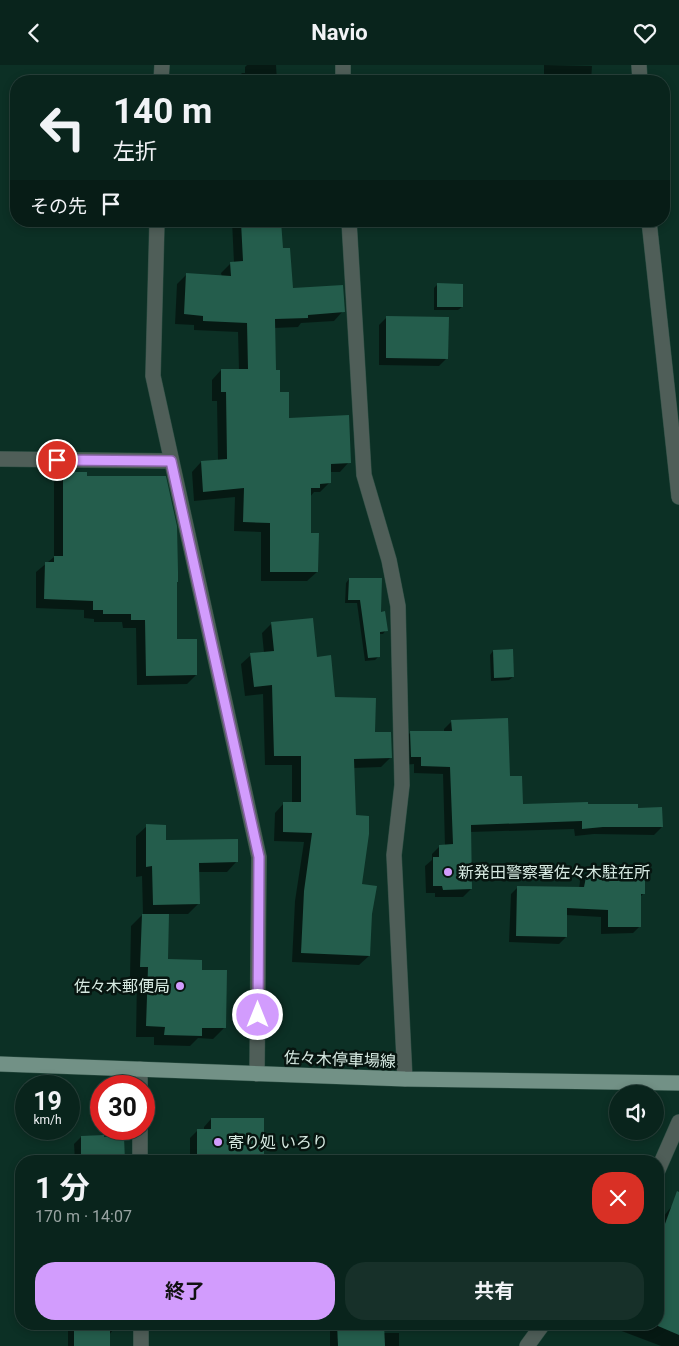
<!DOCTYPE html>
<html lang="ja">
<head>
<meta charset="utf-8">
<style>
	:root { --surface:#09241c; --page:#173029; --text:#f1f3f6; --muted:#99a4a3; --line:#29413b; --accent:#d29cfd }
	body { margin:0; font-family:Roboto,"Noto Sans JP",sans-serif; background:var(--page); color:var(--text); height:100vh; display:flex; flex-direction:column; font-size:19px; white-space:nowrap }
	* { box-sizing:border-box; margin:0 }
	p { font-size:16px; color:var(--muted) }
	.icon { flex:none; width:28px; height:28px; fill:none; stroke:currentColor; stroke-width:2; stroke-linecap:round; stroke-linejoin:round }
	.map { position:relative; flex:1; overflow:hidden }
	.panel { position:absolute; left:15px; top:1090px; width:649px; height:175px; display:flex; flex-direction:column; background:var(--surface); border-radius:20px; box-shadow:0 2px 8px #0003,0 0 0 1px var(--line) }
	.panel>* { flex:none }
	.top-card { position:absolute; left:10px; top:10px; width:660px; height:152px; border-radius:20px; box-shadow:0 2px 8px #0003,0 0 0 1px var(--line); background:#09241c; color:var(--text); overflow:hidden }
	.controls { position:absolute; left:609px; top:1020px; display:grid; gap:10px }
	.controls a { display:grid; place-items:center; width:55px; height:55px; border-radius:50%; background:var(--surface); box-shadow:0 2px 8px #0003,0 0 0 1px var(--line); font-size:25px }
	.speed { position:absolute; left:15px; top:1010px; display:flex; gap:10px; font-size:25px; font-weight:700; text-align:center }
	.speed>* { display:grid; place-content:center; width:65px; height:65px; border-radius:50%; background:var(--surface); box-shadow:0 2px 8px #0003,0 0 0 1px var(--line); line-height:1 }
	.speed small { font-size:12px; font-weight:400 }
	.speed .limit { border:8px solid #d22; background:#fff; color:#111 }
	.pin { position:absolute; display:grid; place-items:center; width:42px; height:42px; color:#fff; margin:-21px; border:2px solid #fff; border-radius:50%; box-shadow:0 1px 5px #0007 }
	.me { position:absolute; width:55px; margin:-28px; rotate:0deg; stroke-linejoin:round; filter:drop-shadow(0 0 4px #0008) }
	.turn { display:flex; align-items:center; gap:18px; height:105px; padding:0 20px; font-size:22px }
	.turn .icon { width:65px; height:65px; stroke-width:2.5 }
	.turn b { display:block; font-size:35px; line-height:42px }
	.then { display:flex; align-items:center; height:48px; padding:0 20px; background:#0003; gap:10px; font-size:19px }
	.round { display:grid; place-items:center; flex:none; width:52px; height:52px; border-radius:20px; background:var(--page) }
	.summary { display:flex; align-items:center; justify-content:space-between; height:85px; padding:0 20px }
	h1 { font-size:30px; font-weight:700; line-height:38px }
	.button { display:flex; gap:10px; margin-top:auto; padding:10px 20px }
	.button a { flex:1; height:58px; border-radius:20px; background:var(--accent); color:#111; font-size:20px; font-weight:700; line-height:58px; text-align:center }
	.button a+a { background:var(--page); color:var(--text) }
	header { display:flex; justify-content:space-between; align-items:center; height:65px; padding:0 20px; background:var(--surface); font-size:22px; font-weight:700 }
	.map>svg:first-child { display:block }
	.shadow { fill:#0007 }
	.building { fill:#245d4c }
	.lines { fill:none; stroke-linecap:round; stroke-linejoin:round }
	.minor-casing { stroke:#2c4e43; stroke-width:16 }
	.major-casing { stroke:#2c4e43; stroke-width:16 }
	.minor { stroke:#4f5e58; stroke-width:15 }
	.major { stroke:#729186; stroke-width:15 }
	.route-casing { stroke:#8865a4; stroke-width:12 }
	.route { stroke:#d29cfd; stroke-width:9 }
	.poi-dot { fill:#d29cfd; stroke:#071510; stroke-width:2 }
	.labels { text-anchor:middle; stroke-width:5; stroke-linejoin:round; paint-order:stroke }
	.poi-label { font-size:16px; fill:#d6e9e1; stroke:#071510; text-anchor:start }
	.street-label { font-size:16px; fill:#d6e9e1; stroke:#071510 }
</style>
</head>
<body>
<header><svg class="icon" aria-label="back" viewBox="0 0 24 24"><path d="M15 5l-7 7 7 7"/></svg>Navio<svg class="icon" aria-label="heart" viewBox="0 0 24 24"><path d="M12 20l-8-8c-3-5 5-10 8-4 3-6 11-1 8 4z"/></svg></header>
<div class="map">
<svg width="679" height="1281" viewBox="0 0 679 1281">
	<rect width="100%" height="100%" fill="#0c3025"/>
	<!-- shadow -->
	<g class="shadow">
		<path d="M 247,0 L 276,0 L 277,16 L 224,16 L 226,14 L 237,13 L 242,8 L 245,8 L 245,2 Z"/>
		<path d="M 544,0 L 592,1 L 591,16 L 544,16 Z"/>
		<path d="M 232,156 L 280,156 L 281,185 L 292,225 L 343,246 L 334,256 L 301,258 L 298,262 L 274,263 L 274,306 L 279,328 L 288,354 L 349,397 L 340,407 L 329,407 L 329,418 L 320,427 L 314,427 L 310,432 L 309,469 L 317,507 L 307,516 L 261,516 L 261,467 L 234,466 L 235,432 L 194,436 L 192,407 L 201,397 L 218,396 L 217,336 L 212,336 L 212,315 L 221,305 L 239,305 L 238,267 L 194,265 L 194,260 L 175,259 L 177,219 L 186,210 L 222,212 L 221,208 L 231,198 L 234,198 Z"/>
		<path d="M 438,219 L 462,242 L 458,245 L 434,245 L 434,223 Z"/>
		<path d="M 387,252 L 447,293 L 439,301 L 379,300 L 379,260 Z"/>
		<path d="M 64,408 L 86,412 L 196,610 L 187,619 L 137,620 L 136,563 L 123,563 L 122,557 L 94,557 L 94,554 L 84,553 L 84,545 L 36,543 L 36,507 L 54,492 L 54,417 Z"/>
		<path d="M 349,514 L 379,548 L 386,565 L 383,569 L 379,569 L 378,592 L 375,595 L 365,596 L 357,538 L 345,538 L 346,518 Z"/>
		<path d="M 272,558 L 316,593 L 334,633 L 374,668 L 391,692 L 381,702 L 353,703 L 355,752 L 369,891 L 359,900 L 292,897 L 295,836 L 304,777 L 274,776 L 275,748 L 284,738 L 292,738 L 292,700 L 265,700 L 263,629 L 245,631 L 241,599 L 251,590 L 264,588 L 262,568 Z"/>
		<path d="M 493,586 L 513,612 L 509,615 L 491,616 L 490,590 Z"/>
		<path d="M 452,656 L 509,712 L 522,740 L 587,740 L 637,744 L 662,762 L 654,770 L 594,769 L 575,771 L 574,764 L 470,767 L 471,824 L 463,832 L 435,832 L 435,828 L 426,828 L 425,801 L 432,795 L 432,789 L 440,781 L 445,781 L 443,709 L 414,708 L 414,699 L 403,700 L 403,675 L 411,667 L 444,667 L 444,664 Z"/>
		<path d="M 147,761 L 165,776 L 237,796 L 227,807 L 198,807 L 199,838 L 188,849 L 168,849 L 167,895 L 200,906 L 224,963 L 213,974 L 198,973 L 190,981 L 154,980 L 154,972 L 136,972 L 137,913 L 130,912 L 131,861 L 143,849 L 142,811 L 136,812 L 136,771 Z"/>
		<path d="M 587,809 L 644,828 L 639,833 L 640,861 L 633,868 L 601,869 L 601,852 L 566,850 L 566,872 L 559,879 L 509,877 L 511,829 L 518,822 L 579,824 L 580,816 Z"/>
		<path d="M 211,1054 L 262,1054 L 262,1096 L 190,1096 L 190,1073 L 198,1065 L 204,1065 L 204,1062 Z"/>
		<path d="M 81,1072 L 123,1073 L 124,1096 L 75,1096 L 74,1079 Z"/>
		<path d="M 672,1141 L 679,1144 L 679,1281 L 661,1281 L 619,1265 L 622,1259 L 658,1259 L 658,1158 Z"/>
		<path d="M 68,1259 L 114,1259 L 113,1265 L 109,1270 L 109,1281 L 68,1281 Z"/>
		<path d="M 330,1259 L 355,1259 L 355,1261 L 383,1268 L 399,1268 L 399,1281 L 330,1281 Z"/>
	</g>
	<!-- building -->
	<g class="building">
		<path d="M 281,156 L 283,183 L 290,183 L 293,223 L 343,220 L 345,247 L 308,250 L 308,253 L 275,254 L 276,305 L 280,305 L 280,327 L 289,327 L 289,353 L 349,350 L 351,398 L 331,399 L 331,418 L 320,419 L 320,423 L 311,423 L 311,468 L 319,468 L 318,507 L 270,507 L 270,458 L 243,457 L 244,423 L 203,427 L 201,396 L 227,394 L 226,327 L 221,327 L 221,304 L 248,304 L 247,258 L 203,256 L 203,251 L 184,249 L 186,208 L 231,211 L 230,197 L 243,196 L 241,157 Z"/>
		<path d="M 437,218 L 463,219 L 463,242 L 437,242 Z"/>
		<path d="M 386,251 L 449,252 L 448,294 L 386,293 Z"/>
		<path d="M 63,407 L 87,407 L 87,411 L 166,411 L 177,461 L 178,507 L 178,517 L 177,517 L 177,574 L 197,574 L 197,610 L 146,611 L 145,555 L 131,555 L 131,549 L 103,549 L 103,545 L 93,545 L 93,536 L 44,534 L 45,497 L 54,497 L 54,491 L 63,491 Z"/>
		<path d="M 349,513 L 382,513 L 381,547 L 385,546 L 388,566 L 380,567 L 380,592 L 368,593 L 360,535 L 348,535 Z"/>
		<path d="M 313,553 L 317,592 L 331,590 L 335,632 L 376,633 L 375,667 L 391,667 L 392,693 L 354,694 L 356,750 L 369,751 L 369,769 L 362,819 L 377,821 L 372,849 L 370,891 L 301,888 L 304,826 L 312,768 L 283,767 L 283,737 L 301,737 L 301,691 L 274,691 L 272,620 L 254,622 L 250,588 L 274,586 L 271,557 Z"/>
		<path d="M 513,584 L 514,612 L 494,613 L 493,585 Z"/>
		<path d="M 508,653 L 510,711 L 522,711 L 523,739 L 588,737 L 588,739 L 638,739 L 638,743 L 662,742 L 663,762 L 603,762 L 582,764 L 582,756 L 471,760 L 472,824 L 443,825 L 442,821 L 433,821 L 433,792 L 439,792 L 439,780 L 453,779 L 450,702 L 421,701 L 421,692 L 411,692 L 410,666 L 452,666 L 451,655 Z"/>
		<path d="M 146,759 L 166,760 L 166,775 L 238,774 L 238,797 L 199,798 L 200,839 L 153,840 L 152,801 L 146,802 Z"/>
		<path d="M 587,807 L 645,807 L 645,829 L 641,829 L 641,862 L 608,862 L 608,845 L 567,843 L 567,872 L 516,871 L 517,821 L 584,822 Z"/>
		<path d="M 142,849 L 169,849 L 168,894 L 202,895 L 202,905 L 227,905 L 226,963 L 202,963 L 202,971 L 164,970 L 165,962 L 146,961 L 148,902 L 140,902 Z"/>
		<path d="M 211,1053 L 264,1053 L 264,1096 L 236,1096 L 237,1090 L 197,1090 L 197,1064 L 211,1064 Z"/>
		<path d="M 104,1070 L 104,1072 L 124,1072 L 125,1096 L 81,1096 L 81,1071 Z"/>
		<path d="M 677,1126 L 679,1127 L 679,1270 L 658,1261 L 658,1178 Z"/>
		<rect x="74" y="1259" width="36" height="22"/>
		<path d="M 337,1259 L 384,1259 L 385,1281 L 338,1281 Z"/>
	</g>
	<g class="lines">
		<defs>
			<g id="minor">
				<path d="M 343,0 L 343,16"/>
				<path d="M 639,0 L 640,16"/>
				<path d="M 161,16 L 162,0"/>
				<path d="M 157,156 L 153,311 L 259,792 L 257,1009"/>
				<path d="M 349,156 L 364,410 L 389,495 L 398,541 L 402,720 L 394,790 L 405,1014"/>
				<path d="M 649,156 L 679,432"/>
				<path d="M 0,394 L 171,396"/>
				<path d="M 140,1004 L 140,1021"/>
				<path d="M 140,1064 L 140,1096"/>
				<path d="M 658,1105 L 679,1057"/>
				<path d="M 141,1259 L 141,1281"/>
				<path d="M 527,1281 L 543,1259"/>
			</g>
			<path id="major" d="M 0,999 L 405,1014 L 679,1018"/>
		</defs>
		<!-- minor casing -->
		<use href="#minor" class="minor-casing"/>
		<!-- major casing -->
		<use href="#major" class="major-casing"/>
		<!-- minor -->
		<use href="#minor" class="minor"/>
		<!-- major -->
		<use href="#major" class="major"/>
	</g>
	<g class="lines">
		<defs>
			<path id="route" d="M 57,395 L 171,396 L 259,792 L 258,950"/>
		</defs>
		<!-- route casing -->
		<use href="#route" class="route-casing"/>
		<!-- route -->
		<use href="#route" class="route"/>
	</g>
	<!-- markers -->
	<g class="poi-dot">
		<circle cx="448" cy="807" r="5"/>
		<circle cx="180" cy="921" r="5"/>
		<circle cx="218" cy="1077" r="5"/>
	</g>
	<g class="labels">
		<!-- poi labels -->
		<g class="poi-label">
			<text x="458" y="813">新発田警察署佐々木駐在所</text>
			<text x="170" y="927" text-anchor="end">佐々木郵便局</text>
			<text x="228" y="1083">寄り処 いろり</text>
		</g>
		<!-- street labels -->
		<g class="street-label">
			<text transform="translate(340 994) rotate(2)" y="6">佐々木停車場線</text>
		</g>
	</g>
</svg>
<div class="controls">
<a><svg class="icon" aria-label="sound" viewBox="0 0 24 24"><path d="M4 9h4l5-4v14l-5-4H4zM17 9q2 3 0 6"/></svg></a>
</div>
<div class="speed"><div>19<small>km/h</small></div><div class="limit">30</div></div>
<div class="pin" style="left:57px;top:395px;background:#d93025"><svg class="icon" aria-label="arrive" viewBox="0 0 24 24"><path d="M6 21V4h12l-3 4 3 4H6"/></svg></div>
<svg class="me" style="left:258px;top:950px" viewBox="-20 -20 40 40"><circle r="17" fill="#d29cfd" stroke="#fff" stroke-width="3"/><path d="M0-11L8 9 0 5-8 9z" fill="#fff"/></svg>
<div class="top-card">
<div class="turn"><svg class="icon" aria-label="left" viewBox="0 0 24 24"><path d="M17 20v-9H6M10 6l-5 5 5 5"/></svg><div><b>140 m</b>左折</div></div>
<div class="then">その先<svg class="icon" aria-label="arrive" viewBox="0 0 24 24"><path d="M6 21V4h12l-3 4 3 4H6"/></svg></div>
</div>
<section class="panel">
<div class="summary"><div><h1>1 分</h1><p>170 m · 14:07</p></div><a class="round" style="background:#d93025;color:#fff"><svg class="icon" aria-label="close" viewBox="0 0 24 24"><path d="M6 6l12 12M18 6L6 18"/></svg></a></div>
<div class="button"><a>終了</a><a>共有</a></div>
</section>
</div>
</body>
</html>
